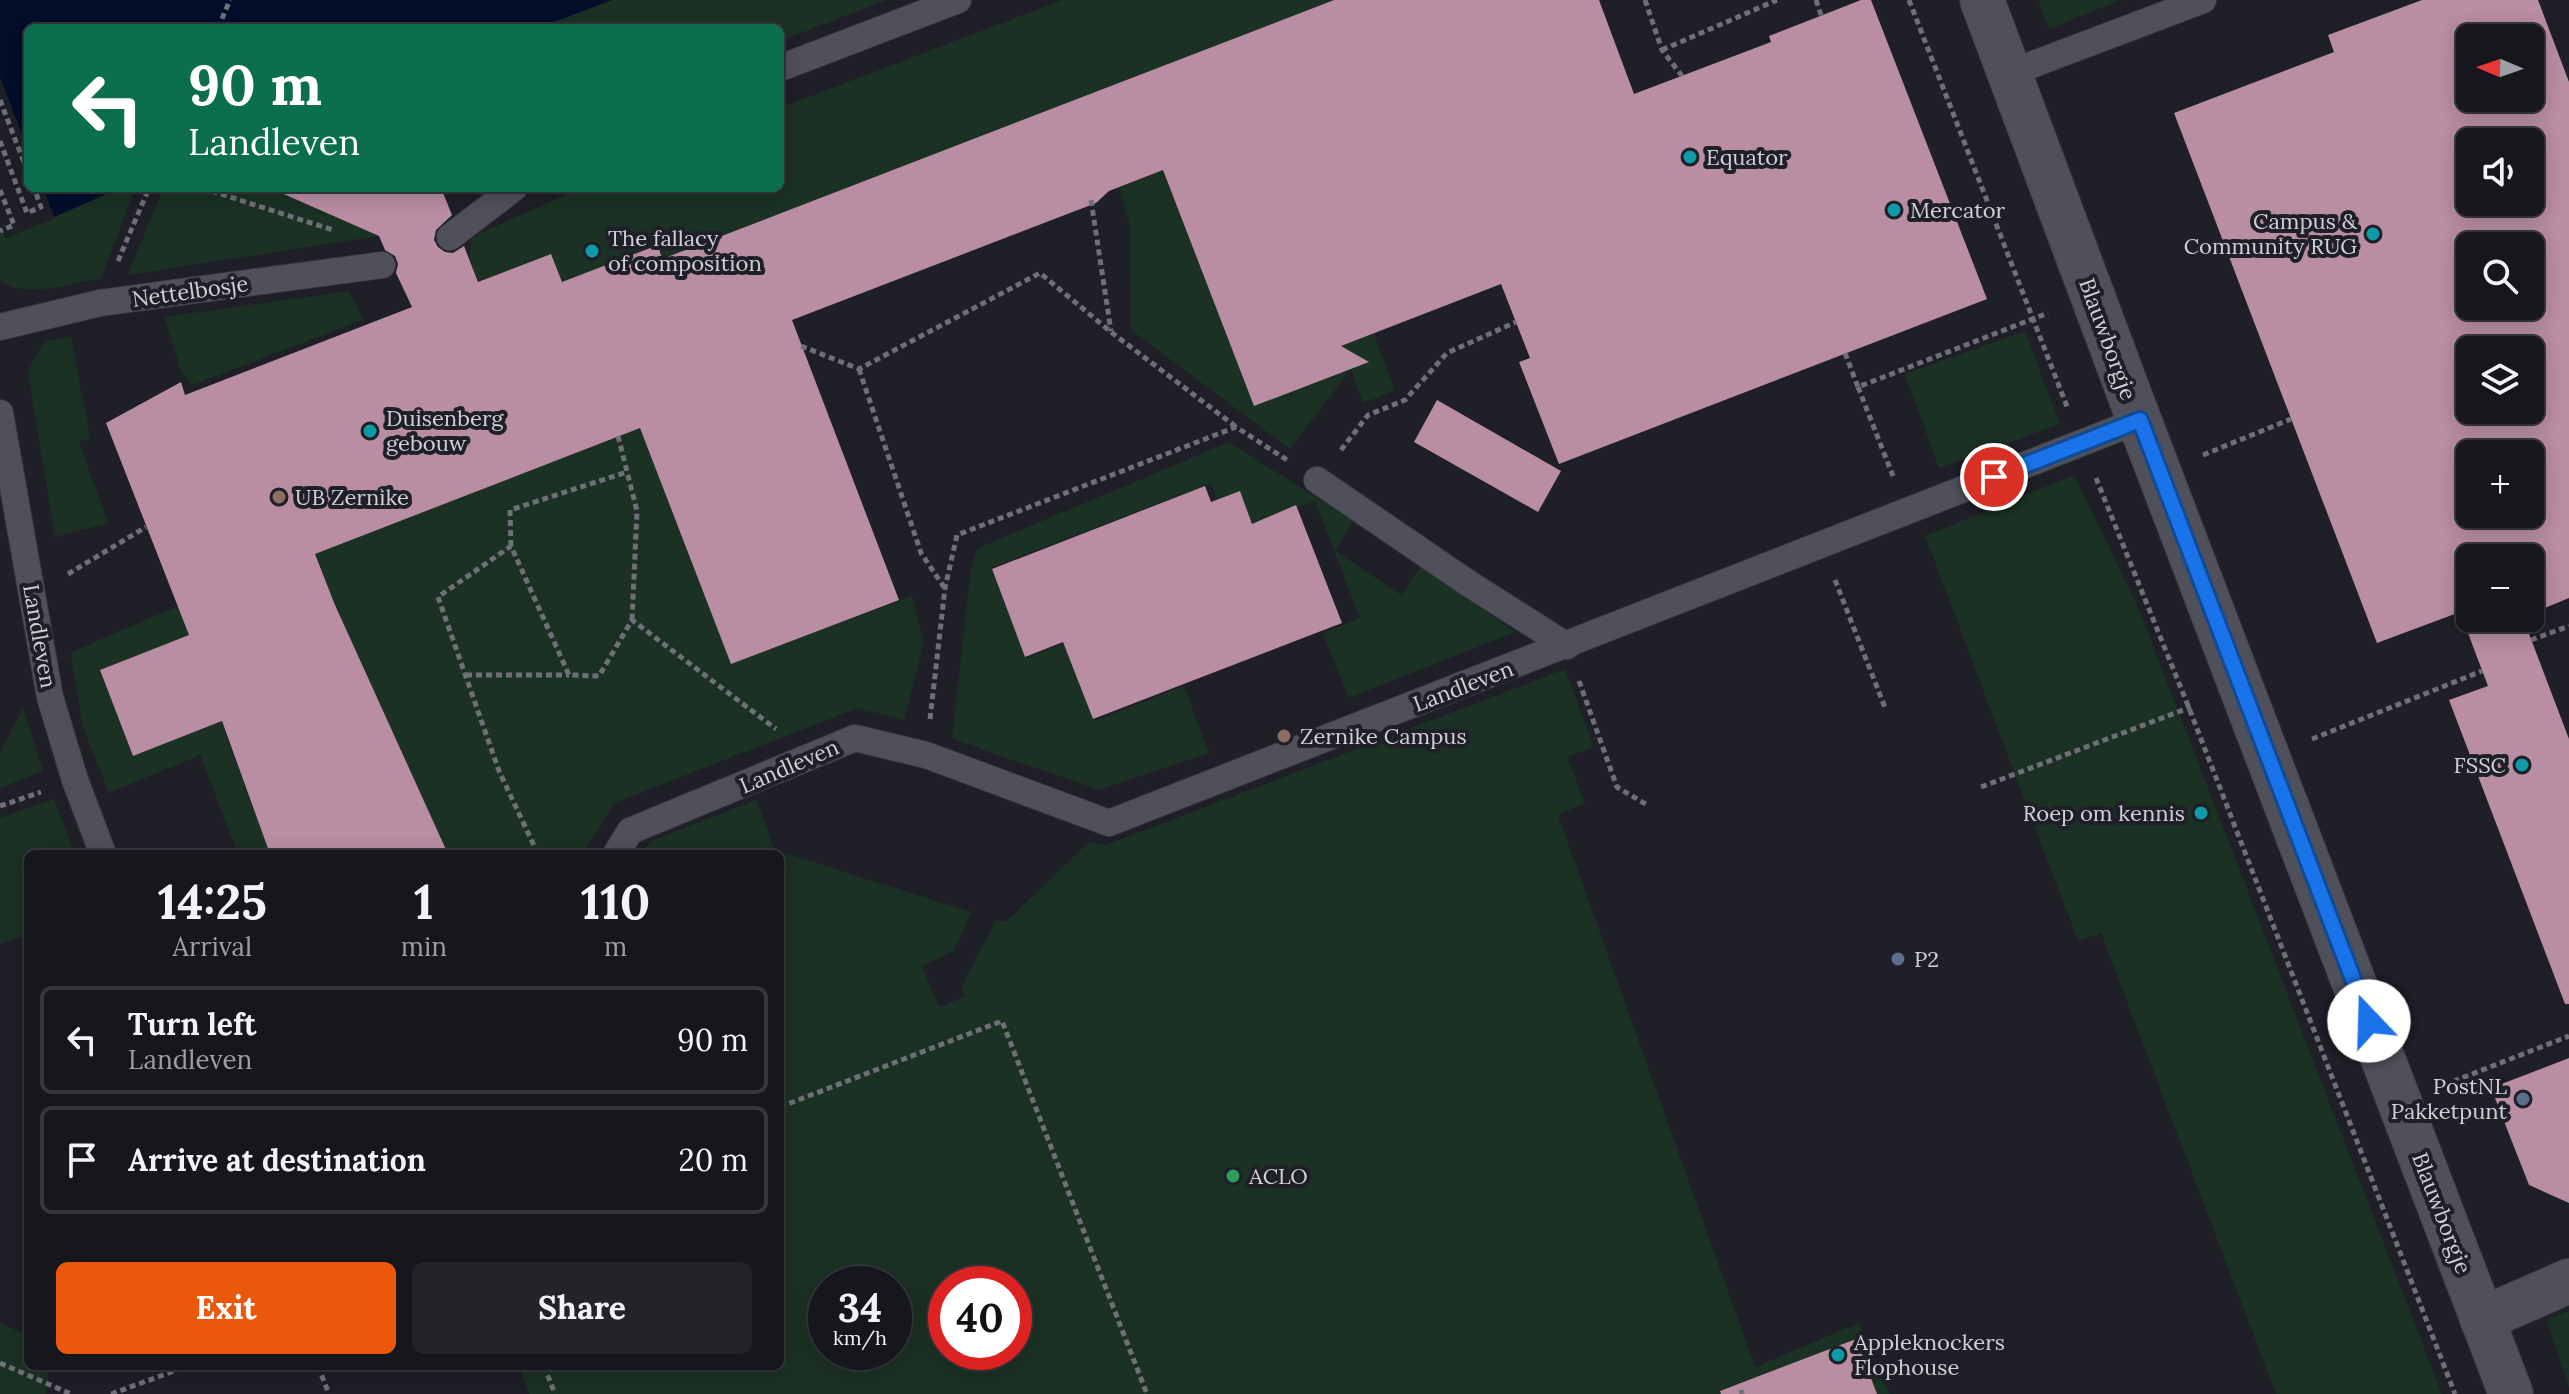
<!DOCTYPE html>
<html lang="en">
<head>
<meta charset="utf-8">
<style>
	:root { --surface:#16171d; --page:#23242a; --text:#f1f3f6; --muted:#9e9fa4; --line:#35363b; --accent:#ea580c }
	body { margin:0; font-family:Lora,serif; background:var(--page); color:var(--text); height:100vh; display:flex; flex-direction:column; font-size:30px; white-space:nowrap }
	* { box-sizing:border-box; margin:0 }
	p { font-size:26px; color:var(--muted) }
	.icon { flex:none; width:44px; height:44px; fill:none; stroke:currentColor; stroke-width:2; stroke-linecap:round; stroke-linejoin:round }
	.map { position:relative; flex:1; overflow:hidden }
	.drawer { position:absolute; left:24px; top:850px; width:760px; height:520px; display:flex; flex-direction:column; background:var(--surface); border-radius:12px; box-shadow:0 4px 20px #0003,0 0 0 2px var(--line) }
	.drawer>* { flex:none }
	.banner { position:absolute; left:24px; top:24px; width:760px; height:168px; border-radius:12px; box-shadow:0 4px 20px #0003,0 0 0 2px var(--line); background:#0b6e4f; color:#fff; overflow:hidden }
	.needle { width:52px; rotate:272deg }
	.fabs { position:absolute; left:2456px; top:24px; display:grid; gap:16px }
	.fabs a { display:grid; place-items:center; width:88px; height:88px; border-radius:12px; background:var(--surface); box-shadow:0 4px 20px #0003,0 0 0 2px var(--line); font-size:40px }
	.speed { position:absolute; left:808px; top:1266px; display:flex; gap:16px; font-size:40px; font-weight:700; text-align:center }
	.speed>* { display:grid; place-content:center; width:104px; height:104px; border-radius:50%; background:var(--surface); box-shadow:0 4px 20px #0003,0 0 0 2px var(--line); line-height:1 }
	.speed small { font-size:20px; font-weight:400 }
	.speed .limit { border:12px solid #d22; background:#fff; color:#111 }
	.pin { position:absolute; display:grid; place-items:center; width:68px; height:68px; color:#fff; margin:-34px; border:4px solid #fff; border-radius:50%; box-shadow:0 2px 8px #0007 }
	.me { position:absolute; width:88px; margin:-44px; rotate:339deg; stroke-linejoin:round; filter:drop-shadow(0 0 6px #0008) }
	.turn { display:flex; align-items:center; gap:28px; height:168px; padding:0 32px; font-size:36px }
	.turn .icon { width:104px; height:104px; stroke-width:2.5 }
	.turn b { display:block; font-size:56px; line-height:68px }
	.eta { display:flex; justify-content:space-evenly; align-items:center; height:136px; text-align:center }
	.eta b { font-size:48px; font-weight:700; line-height:56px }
	.button { display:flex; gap:16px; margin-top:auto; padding:16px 32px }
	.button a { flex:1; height:92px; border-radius:12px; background:var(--accent); color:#fff; font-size:32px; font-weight:700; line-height:92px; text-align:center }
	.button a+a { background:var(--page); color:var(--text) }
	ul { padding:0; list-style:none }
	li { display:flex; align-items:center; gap:24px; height:108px; margin:0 16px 12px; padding:0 16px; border:4px solid var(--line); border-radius:12px }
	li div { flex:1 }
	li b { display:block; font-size:30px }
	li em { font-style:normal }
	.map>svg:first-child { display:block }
	.green { fill:#1b3123; fill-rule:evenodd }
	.water { fill:#020e2a }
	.pier { fill:#1e1f27 }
	.building { fill:#b98da2; fill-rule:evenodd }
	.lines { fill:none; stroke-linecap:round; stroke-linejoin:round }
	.service-casing { stroke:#383940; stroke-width:28 }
	.minor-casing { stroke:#383940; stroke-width:46 }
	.tertiary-casing { stroke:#383940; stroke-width:46 }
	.path { stroke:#6f7077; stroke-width:5; stroke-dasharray:6 4; stroke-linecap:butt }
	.service { stroke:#4f505a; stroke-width:26 }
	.minor { stroke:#4f505a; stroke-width:44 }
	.tertiary { stroke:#4f505a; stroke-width:44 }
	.route-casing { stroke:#114b97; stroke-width:20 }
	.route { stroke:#1a73e8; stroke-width:14 }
	.culture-dot { fill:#0f9aa8; stroke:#1e1f27; stroke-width:3 }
	.education-dot { fill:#8d6e63; stroke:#1e1f27; stroke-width:3 }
	.service-dot { fill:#5c6f8a; stroke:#1e1f27; stroke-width:3 }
	.leisure-dot { fill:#2e9e5b; stroke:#1e1f27; stroke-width:3 }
	.labels { text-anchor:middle; stroke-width:8; stroke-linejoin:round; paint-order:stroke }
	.poi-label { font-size:22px; fill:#d0d1d7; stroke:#1e1f27; text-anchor:start }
	.street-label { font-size:22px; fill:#d0d1d7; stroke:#1e1f27 }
</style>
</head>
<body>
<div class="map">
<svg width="2569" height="1394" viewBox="0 0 2569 1394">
	<rect width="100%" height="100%" fill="#1e1f27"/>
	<!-- green -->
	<g class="green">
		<path d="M 612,0 L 887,0 L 780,41 L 780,28 L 538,28 Z"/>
		<path d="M 1062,0 L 1334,0 L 658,261 L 657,245 L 562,282 L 550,254 L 478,282 L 469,258 L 472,237 L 581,188 L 780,188 L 780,108 Z"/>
		<path d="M 2038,0 L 2121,0 L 2049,29 Z"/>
		<path d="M 1163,170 L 1351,368 L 1342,345 L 1374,333 L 1395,391 L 1363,403 L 1351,369 L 1290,449 L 1131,330 L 1130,226 L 1119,187 Z"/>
		<path d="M 120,188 L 135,188 L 101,278 C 73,283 22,300 0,280 L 0,224 L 6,238 Z"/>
		<path d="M 163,188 L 270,188 L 379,236 L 128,275 Z"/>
		<path d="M 349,291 L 363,320 L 192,385 L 182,373 L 164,317 Z"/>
		<path d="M 2025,331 L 2060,424 L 1939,468 L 1905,374 Z"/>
		<path d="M 71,337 L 90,438 L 79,442 L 108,523 L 55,537 L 28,371 L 44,341 Z"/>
		<path d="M 644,426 L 651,455 L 731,663 L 912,596 L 924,643 L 904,720 L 858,708 L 614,803 L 583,854 L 448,854 L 335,605 L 315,553 Z"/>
		<path d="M 1229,442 L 1353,521 L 1335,551 L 1401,595 L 1421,566 L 1515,632 L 1349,698 L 1323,633 L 1360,618 L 1315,501 L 1231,533 L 1211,483 L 991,568 L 1026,658 L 1065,643 L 1094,721 L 1184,686 L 1209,753 L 1099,790 L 952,739 L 971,569 L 978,548 Z"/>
		<path d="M 2074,475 L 2138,607 L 2442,1394 L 2276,1394 L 2101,933 L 2078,941 L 1925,536 Z"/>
		<path d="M 178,606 L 189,635 L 100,670 L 133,756 L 221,722 L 270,854 L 238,854 L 200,755 L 109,793 L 83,728 L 71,652 Z"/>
		<path d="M 1565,669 L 1594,747 L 1567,757 L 1585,803 L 1558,815 L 1755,1367 L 1859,1323 L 1890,1394 L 529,1394 L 519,1366 L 780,1366 L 780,854 L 642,854 L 651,841 L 756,800 L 775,850 L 971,912 L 954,951 L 922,966 L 939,1007 L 965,997 L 962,986 L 996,920 L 1006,922 L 1089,842 L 1106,845 ZM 826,1284 L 894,1284 L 894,1352 L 826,1352 ZM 946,1284 L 1014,1284 L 1014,1352 L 946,1352 Z"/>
		<path d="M 23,708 L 43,771 L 0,788 L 0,753 Z"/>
		<path d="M 54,799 L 75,854 L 28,854 L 28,935 L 0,944 L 0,818 Z"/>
		<path d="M 2569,1311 L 2569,1388 L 2547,1320 Z"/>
		<path d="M 0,1323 L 28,1335 L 28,1366 L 49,1366 L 46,1394 L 0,1394 Z"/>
	</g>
	<!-- water -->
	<path class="water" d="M 0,0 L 612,0 L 538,28 L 28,28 L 28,188 L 120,188 L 6,238 L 0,224 Z"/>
	<!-- pier -->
	<path class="pier" d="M 0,77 L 28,149 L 28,188 L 43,188 L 55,218 L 6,238 L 0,224 Z"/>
	<!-- building -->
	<g class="building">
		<path d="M 1334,0 L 1599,0 L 1634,94 L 1771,42 L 1769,36 L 1861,0 L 1871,0 L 1987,299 L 1559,464 L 1519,362 L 1530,358 L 1501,284 L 1341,346 L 1369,362 L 1254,406 L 1163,170 L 1109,191 L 1096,203 L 792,320 L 899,600 L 731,664 L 640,428 L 315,554 L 335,605 L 448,854 L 270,854 L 222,721 L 133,756 L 100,670 L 189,635 L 106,423 L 181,382 L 185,395 L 412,307 L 396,273 L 398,264 L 395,256 L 385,250 L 379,236 L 270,188 L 441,188 L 452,215 L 436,230 L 434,240 L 438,247 L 445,252 L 453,253 L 464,246 L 478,282 L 551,254 L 562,282 L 658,245 L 662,259 Z"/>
		<path d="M 2422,0 L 2538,0 L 2569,82 L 2569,598 L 2530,614 L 2530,558 L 2470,558 L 2470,618 L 2523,618 L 2569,739 L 2569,1004 L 2565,1004 L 2449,700 L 2488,686 L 2460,612 L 2377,643 L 2174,113 L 2334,52 L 2328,35 ZM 2470,38 L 2530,38 L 2530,98 L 2470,98 ZM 2470,142 L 2530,142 L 2530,202 L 2470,202 ZM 2470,246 L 2530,246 L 2530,306 L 2470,306 ZM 2470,350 L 2530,350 L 2530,410 L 2470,410 ZM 2470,454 L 2530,454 L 2530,514 L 2470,514 Z"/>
		<path d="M 1437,400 L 1561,471 L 1538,512 L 1414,442 Z"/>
		<path d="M 1205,486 L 1211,502 L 1240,491 L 1252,524 L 1296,505 L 1342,623 L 1093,719 L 1063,642 L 1025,657 L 992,569 Z"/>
		<path d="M 2569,1058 L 2569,1203 L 2529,1185 L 2491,1088 Z"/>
		<path d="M 1856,1339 L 1877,1394 L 1721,1394 L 1720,1391 Z"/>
	</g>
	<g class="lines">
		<defs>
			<g id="service">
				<path d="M 780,68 L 958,0"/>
				<path d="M 2010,73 L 2203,0"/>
				<path d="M 450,237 L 514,188"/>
				<path d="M 0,327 L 100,303 L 382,265"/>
				<path d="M 0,413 L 50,697 L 75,780 L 103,854"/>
				<path d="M 1317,480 L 1468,583 L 1567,646"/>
				<path d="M 616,854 L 630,831 L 855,738 L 926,755 L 1109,823 L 2140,420"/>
			</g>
			<path id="minor" d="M 2482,1319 L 2569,1281"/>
			<path id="tertiary" d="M 1982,0 L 2133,404 L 2511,1394"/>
		</defs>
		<!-- service casing -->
		<use href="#service" class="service-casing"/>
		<!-- minor casing -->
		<use href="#minor" class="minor-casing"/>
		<!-- tertiary casing -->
		<use href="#tertiary" class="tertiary-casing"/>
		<!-- path -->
		<g class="path">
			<path d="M 1645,0 L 1662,50 L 1682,76"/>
			<path d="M 1816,0 L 1821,15"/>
			<path d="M 1909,0 L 2068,409"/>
			<path d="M 218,28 L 230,0"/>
			<path d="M 1662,50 L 1777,0"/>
			<path d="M 0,100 L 28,173"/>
			<path d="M 0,141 L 27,213 L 41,207 L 34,188"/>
			<path d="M 202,188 L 333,230"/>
			<path d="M 0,190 L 14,225 L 0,231"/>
			<path d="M 1091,200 L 1111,331"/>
			<path d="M 118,261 L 149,188"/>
			<path d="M 801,346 L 859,369 L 1040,273 L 1111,332 L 1235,426"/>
			<path d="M 1845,353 L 1858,387 L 2048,313"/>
			<path d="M 859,369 L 921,553 L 944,587"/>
			<path d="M 1858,387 L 1893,476"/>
			<path d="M 618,436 L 637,511 L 632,620"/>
			<path d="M 1341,450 L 1368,415 L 1405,400 L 1447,353 L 1516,322"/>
			<path d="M 2203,455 L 2291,419"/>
			<path d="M 2096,478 L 2189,708 L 2455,1394"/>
			<path d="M 511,546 L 510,510 L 627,472"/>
			<path d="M 68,574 L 146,527"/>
			<path d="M 1835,580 L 1886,710"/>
			<path d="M 2531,640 L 2569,626"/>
			<path d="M 466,675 L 569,675"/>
			<path d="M 1579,681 L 1617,787 L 1649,806"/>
			<path d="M 930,719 L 945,588 L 957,535 L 1236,427 L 1287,460"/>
			<path d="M 2312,739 L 2482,671"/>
			<path d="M 1981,787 L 2191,707"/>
			<path d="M 0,806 L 41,792"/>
			<path d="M 538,854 L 499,771 L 438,597 L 511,546 L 569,675 L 599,676 L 632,620 L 776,729"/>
			<path d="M 2444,1085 L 2569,1036"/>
			<path d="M 780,1107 L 1002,1021 L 1147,1394"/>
			<path d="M 0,1363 L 71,1394"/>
			<path d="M 318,1366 L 329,1394"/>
			<path d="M 544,1366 L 555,1394"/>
			<path d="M 1741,1390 L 1742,1394"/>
			<path d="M 111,1394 L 188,1366"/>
		</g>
		<!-- service -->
		<use href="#service" class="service"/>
		<!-- minor -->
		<use href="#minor" class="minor"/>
		<!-- tertiary -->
		<use href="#tertiary" class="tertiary"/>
	</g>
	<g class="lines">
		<defs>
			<path id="route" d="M 1994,477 L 2140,420 L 2369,1021"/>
		</defs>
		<!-- route casing -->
		<use href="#route" class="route-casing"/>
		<!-- route -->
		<use href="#route" class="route"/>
	</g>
	<!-- markers -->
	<g class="culture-dot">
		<circle cx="1690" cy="157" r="8"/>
		<circle cx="1894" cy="210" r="8"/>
		<circle cx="2373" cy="234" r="8"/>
		<circle cx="592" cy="251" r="8"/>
		<circle cx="370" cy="431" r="8"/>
		<circle cx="2522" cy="765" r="8"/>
		<circle cx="2201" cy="813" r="8"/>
		<circle cx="1838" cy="1355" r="8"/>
	</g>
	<g class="education-dot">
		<circle cx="279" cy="497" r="8"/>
		<circle cx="1284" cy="736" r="8"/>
	</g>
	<g class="service-dot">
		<circle cx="1898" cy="959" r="8"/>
		<circle cx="2523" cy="1099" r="8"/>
	</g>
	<circle class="leisure-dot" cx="1233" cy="1176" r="8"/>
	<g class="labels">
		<!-- poi labels -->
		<g class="poi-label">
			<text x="1706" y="165">Equator</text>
			<text x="1910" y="218">Mercator</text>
			<text x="2357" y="229" text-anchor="end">Campus &amp;<tspan x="2357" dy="25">Community RUG</tspan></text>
			<text x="608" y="246">The fallacy<tspan x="608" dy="25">of composition</tspan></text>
			<text x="386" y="426">Duisenberg<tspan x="386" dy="25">gebouw</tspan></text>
			<text x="295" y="505">UB Zernike</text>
			<text x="1300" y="744">Zernike Campus</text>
			<text x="2506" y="773" text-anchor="end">FSSC</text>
			<text x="2185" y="821" text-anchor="end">Roep om kennis</text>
			<text x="1914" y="967">P2</text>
			<text x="2507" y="1094" text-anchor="end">PostNL<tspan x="2507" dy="25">Pakketpunt</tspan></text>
			<text x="1249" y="1184">ACLO</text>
			<text x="1854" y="1350">Appleknockers<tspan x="1854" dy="25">Flophouse</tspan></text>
		</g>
		<!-- street labels -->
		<g class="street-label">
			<text transform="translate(190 291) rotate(-8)" y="8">Nettelbosje</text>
			<text transform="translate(2108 339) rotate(70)" y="8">Blauwborgje</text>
			<text transform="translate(40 636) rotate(80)" y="8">Landleven</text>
			<text transform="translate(1463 686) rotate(-21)" y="8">Landleven</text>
			<text transform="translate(789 766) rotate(-23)" y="8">Landleven</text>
			<text transform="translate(2442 1213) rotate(69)" y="8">Blauwborgje</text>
		</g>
	</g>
</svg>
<div class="fabs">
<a><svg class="needle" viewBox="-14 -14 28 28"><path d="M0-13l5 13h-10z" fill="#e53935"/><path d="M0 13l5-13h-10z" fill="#9e9fa4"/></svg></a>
<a><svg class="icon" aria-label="sound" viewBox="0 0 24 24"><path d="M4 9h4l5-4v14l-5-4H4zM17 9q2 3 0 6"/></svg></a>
<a><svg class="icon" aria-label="search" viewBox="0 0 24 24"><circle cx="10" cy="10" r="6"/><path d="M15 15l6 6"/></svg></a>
<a><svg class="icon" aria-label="layers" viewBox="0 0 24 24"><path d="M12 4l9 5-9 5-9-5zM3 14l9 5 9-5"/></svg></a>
<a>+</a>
<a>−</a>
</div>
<div class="speed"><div>34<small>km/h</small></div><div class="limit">40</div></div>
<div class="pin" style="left:1994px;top:477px;background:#d93025"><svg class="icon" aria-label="arrive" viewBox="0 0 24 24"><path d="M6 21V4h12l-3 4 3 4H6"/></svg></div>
<svg class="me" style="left:2369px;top:1021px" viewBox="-20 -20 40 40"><circle r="19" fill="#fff"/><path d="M0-13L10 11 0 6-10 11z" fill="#1a73e8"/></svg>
<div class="banner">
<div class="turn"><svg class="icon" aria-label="left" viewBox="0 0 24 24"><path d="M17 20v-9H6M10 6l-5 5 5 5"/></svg><div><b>90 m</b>Landleven</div></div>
</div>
<section class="drawer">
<div class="eta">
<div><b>14:25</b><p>Arrival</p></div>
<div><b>1</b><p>min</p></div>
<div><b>110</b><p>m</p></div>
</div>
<ul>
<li><svg class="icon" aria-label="left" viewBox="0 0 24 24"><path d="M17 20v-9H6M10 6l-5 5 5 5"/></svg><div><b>Turn left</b><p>Landleven</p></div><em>90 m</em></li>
<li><svg class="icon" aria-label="arrive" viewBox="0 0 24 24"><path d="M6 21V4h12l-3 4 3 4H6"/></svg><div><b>Arrive at destination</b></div><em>20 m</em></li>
</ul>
<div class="button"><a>Exit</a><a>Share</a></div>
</section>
</div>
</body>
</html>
